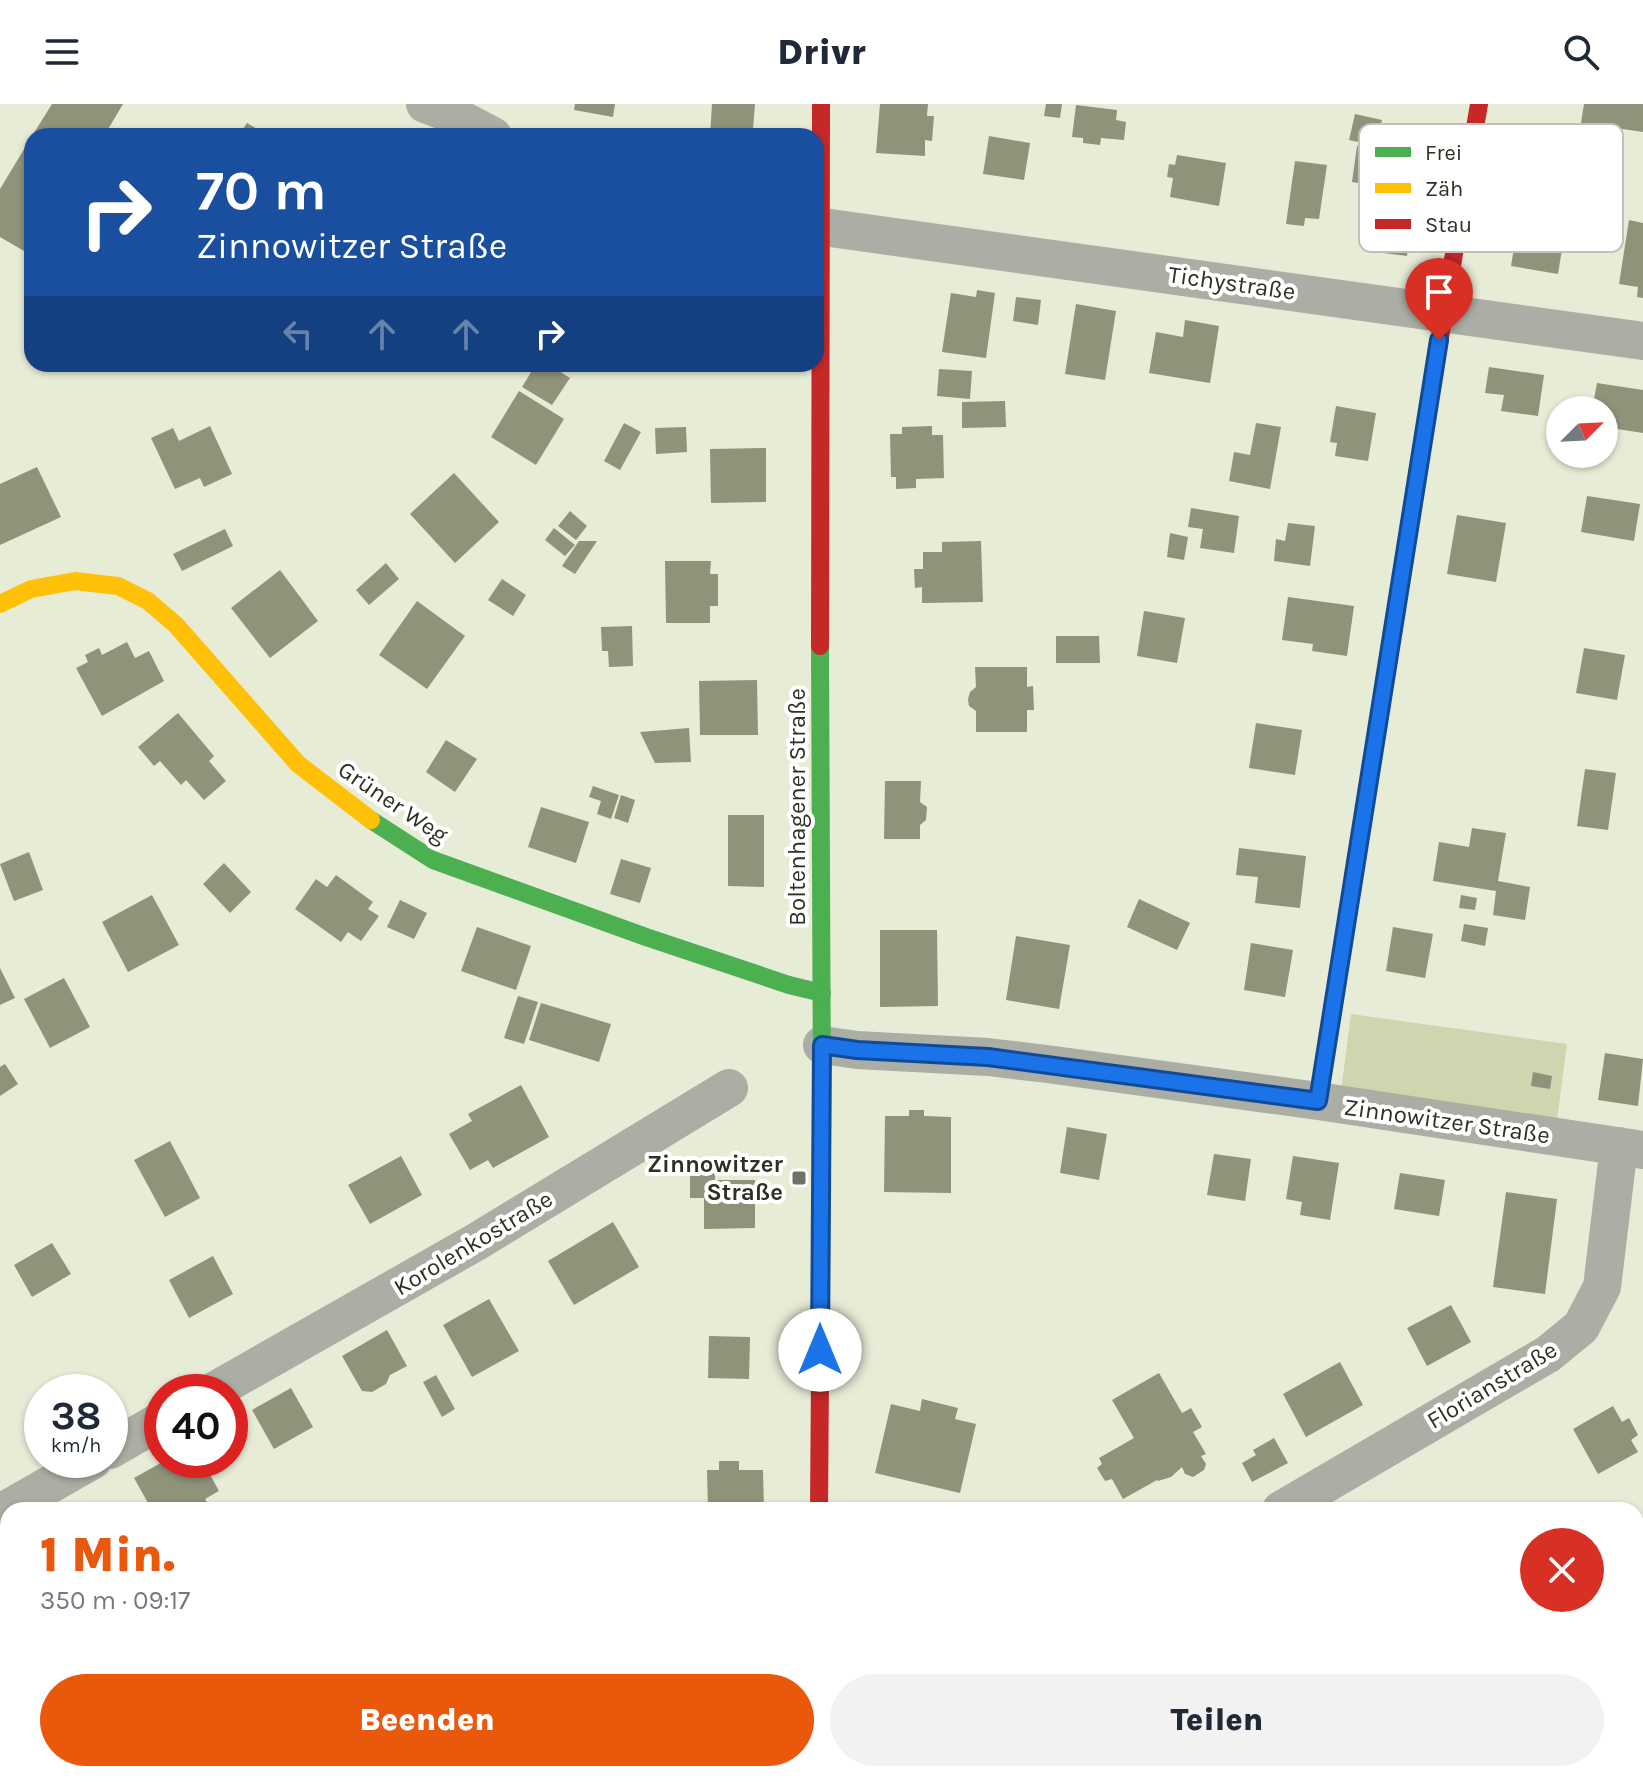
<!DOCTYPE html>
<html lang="de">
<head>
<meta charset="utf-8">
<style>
	:root { --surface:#fff; --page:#f2f2f3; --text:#1f2937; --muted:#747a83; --accent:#ea580c }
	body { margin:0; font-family:Karla,sans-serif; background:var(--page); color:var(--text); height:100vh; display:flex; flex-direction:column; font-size:30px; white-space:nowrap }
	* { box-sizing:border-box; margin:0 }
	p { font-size:26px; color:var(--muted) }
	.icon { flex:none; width:44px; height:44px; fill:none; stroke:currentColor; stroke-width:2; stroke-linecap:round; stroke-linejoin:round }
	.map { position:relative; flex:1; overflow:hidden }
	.drawer { position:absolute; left:0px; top:1398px; width:1644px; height:280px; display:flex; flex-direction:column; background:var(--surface); border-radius:24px 24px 0 0; box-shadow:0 2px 6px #0004 }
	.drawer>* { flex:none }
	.hud { position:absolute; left:24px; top:24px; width:800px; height:244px; border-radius:24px; box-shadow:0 2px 6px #0004; background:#1a4fa0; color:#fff; overflow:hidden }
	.needle { width:52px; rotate:66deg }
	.tools { position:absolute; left:1546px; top:292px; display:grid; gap:16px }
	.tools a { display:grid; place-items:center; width:72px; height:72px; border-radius:50%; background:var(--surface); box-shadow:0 2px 6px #0004; font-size:40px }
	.speed { position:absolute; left:24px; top:1270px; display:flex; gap:16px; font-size:40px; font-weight:700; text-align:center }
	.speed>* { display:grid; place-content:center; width:104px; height:104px; border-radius:50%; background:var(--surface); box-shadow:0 2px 6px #0004; line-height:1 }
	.speed small { font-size:20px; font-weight:400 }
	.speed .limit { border:12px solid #d22; background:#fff; color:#111 }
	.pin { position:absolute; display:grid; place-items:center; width:68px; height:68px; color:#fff; margin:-82px -34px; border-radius:50% 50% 50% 0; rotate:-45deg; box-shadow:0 0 8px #0007 }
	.pin .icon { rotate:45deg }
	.me { position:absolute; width:88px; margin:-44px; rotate:0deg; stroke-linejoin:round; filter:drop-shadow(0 0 6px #0008) }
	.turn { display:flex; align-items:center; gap:28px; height:168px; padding:0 40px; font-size:36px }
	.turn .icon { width:104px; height:104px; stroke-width:2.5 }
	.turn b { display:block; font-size:56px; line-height:68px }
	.lanes { display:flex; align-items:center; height:76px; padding:0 40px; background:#0003; justify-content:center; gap:40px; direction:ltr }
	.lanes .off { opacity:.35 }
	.round { display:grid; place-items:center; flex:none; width:84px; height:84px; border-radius:42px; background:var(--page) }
	.head { display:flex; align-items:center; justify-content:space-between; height:136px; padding:0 40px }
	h1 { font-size:48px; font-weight:800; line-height:60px; color:var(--accent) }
	.primary-button { display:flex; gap:16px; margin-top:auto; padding:16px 40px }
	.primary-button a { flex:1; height:92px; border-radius:48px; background:var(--accent); color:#fff; font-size:32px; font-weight:800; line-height:92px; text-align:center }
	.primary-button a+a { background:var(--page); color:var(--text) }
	header { display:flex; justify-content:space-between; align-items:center; height:104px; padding:0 40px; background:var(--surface); font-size:36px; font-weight:800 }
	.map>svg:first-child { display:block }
	.green { fill:#ced6b0 }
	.building { fill:#8f9379 }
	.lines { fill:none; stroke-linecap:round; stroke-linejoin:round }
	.street { stroke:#abaea4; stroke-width:38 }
	.fast { stroke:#4caf50; stroke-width:18 }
	.slow { stroke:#ffc107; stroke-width:18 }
	.jam { stroke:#c62828; stroke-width:18 }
	.route-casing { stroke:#114b97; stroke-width:20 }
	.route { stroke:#1a73e8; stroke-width:14 }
	.poi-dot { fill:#6e7261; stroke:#fff; stroke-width:3 }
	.labels { text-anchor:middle; stroke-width:8; stroke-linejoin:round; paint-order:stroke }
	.street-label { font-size:24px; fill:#2d3022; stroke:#fff }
	.poi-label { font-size:24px; font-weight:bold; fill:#2d3022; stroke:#fff; text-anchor:end }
	.key { fill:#fff; stroke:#c0c1bd; stroke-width:2 }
	.key-label { font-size:22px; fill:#2d3022 }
</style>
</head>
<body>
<header><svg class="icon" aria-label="menu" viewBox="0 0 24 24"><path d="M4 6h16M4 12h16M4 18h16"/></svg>Drivr<svg class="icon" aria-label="search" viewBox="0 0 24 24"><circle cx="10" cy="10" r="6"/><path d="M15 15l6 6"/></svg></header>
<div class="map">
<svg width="1643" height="1678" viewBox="0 0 1643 1678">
	<rect width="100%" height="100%" fill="#e7ecd7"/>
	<!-- green -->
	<g class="green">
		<path d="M 1351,910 L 1567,940 L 1557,1016 L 1341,987 Z"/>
		<path d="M 228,1670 L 267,1670 L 254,1678 L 232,1678 Z"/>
		<path d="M 913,1670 L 1127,1670 L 1128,1678 L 915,1678 Z"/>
	</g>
	<!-- building -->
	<g class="building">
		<path d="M 52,0 L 123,0 L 104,32 L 32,32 Z"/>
		<path d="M 575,0 L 615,0 L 613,13 L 574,6 Z"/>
		<path d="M 712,0 L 755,0 L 753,25 L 769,26 L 769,32 L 710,32 Z"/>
		<path d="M 880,0 L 928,0 L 927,12 L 934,12 L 932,37 L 925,36 L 925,52 L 876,49 Z"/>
		<path d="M 1046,0 L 1062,0 L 1060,14 L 1044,12 Z"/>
		<path d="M 1584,0 L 1643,0 L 1643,28 L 1581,19 Z"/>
		<path d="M 1076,1 L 1117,6 L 1116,16 L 1126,18 L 1124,36 L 1101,34 L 1100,41 L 1083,39 L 1083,34 L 1072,33 Z"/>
		<path d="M 1355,10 L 1382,16 L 1376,42 L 1349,36 Z"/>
		<path d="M 247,19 L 269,32 L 238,32 Z"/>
		<path d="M 32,32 L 32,150 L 31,151 L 0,133 L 0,85 Z"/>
		<path d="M 989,32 L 1030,39 L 1024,76 L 983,70 Z"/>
		<path d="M 1357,42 L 1398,48 L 1393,84 L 1352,78 Z"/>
		<path d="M 1177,51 L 1226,59 L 1219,102 L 1170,93 L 1173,74 L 1167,73 L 1169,60 L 1175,61 Z"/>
		<path d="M 1295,57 L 1327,61 L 1319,115 L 1305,114 L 1304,122 L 1286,120 Z"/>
		<path d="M 1385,98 L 1420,104 L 1419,109 L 1422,109 L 1417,140 L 1414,140 L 1413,144 L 1408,143 L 1407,152 L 1383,149 L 1385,140 L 1379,139 Z"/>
		<path d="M 1520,107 L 1567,114 L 1558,170 L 1511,162 Z"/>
		<path d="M 1629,116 L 1643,119 L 1643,194 L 1637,193 L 1638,183 L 1619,180 Z"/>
		<path d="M 977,186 L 995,189 L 986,254 L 942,248 L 951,189 L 976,193 Z"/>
		<path d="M 1016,193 L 1041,196 L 1038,221 L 1013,217 Z"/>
		<path d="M 1076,200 L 1116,207 L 1105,276 L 1065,270 Z"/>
		<path d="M 1185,216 L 1219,222 L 1210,279 L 1149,269 L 1156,228 L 1183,233 Z"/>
		<path d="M 536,260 L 548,260 L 570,274 L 552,301 L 522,283 Z"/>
		<path d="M 1489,263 L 1544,271 L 1538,312 L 1501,307 L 1504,291 L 1485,289 Z"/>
		<path d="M 939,265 L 972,267 L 970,295 L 937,292 Z"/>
		<path d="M 1597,279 L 1643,286 L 1643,329 L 1604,323 L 1604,306 L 1592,306 Z"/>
		<path d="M 519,287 L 564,315 L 536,361 L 491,333 Z"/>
		<path d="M 1005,297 L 1006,323 L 962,324 L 962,298 Z"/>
		<path d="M 1336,302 L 1376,309 L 1368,357 L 1335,352 L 1337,339 L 1330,338 Z"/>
		<path d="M 624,319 L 641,328 L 620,366 L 604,357 Z"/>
		<path d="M 1256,319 L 1281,323 L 1270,385 L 1229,377 L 1234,348 L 1250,351 Z"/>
		<path d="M 210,322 L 232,370 L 204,383 L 200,374 L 175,385 L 151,334 L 173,324 L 179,337 Z"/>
		<path d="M 932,322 L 932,331 L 943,331 L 944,374 L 916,375 L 916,384 L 896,385 L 896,373 L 891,373 L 890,330 L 902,330 L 902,323 Z"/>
		<path d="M 686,323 L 687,348 L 656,350 L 655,324 Z"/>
		<path d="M 766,344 L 766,398 L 711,399 L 710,345 Z"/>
		<path d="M 37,363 L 61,413 L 0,441 L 0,380 Z"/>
		<path d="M 454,369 L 499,418 L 455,459 L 410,410 Z"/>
		<path d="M 1587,392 L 1640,400 L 1634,437 L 1581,428 Z"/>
		<path d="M 1191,404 L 1239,412 L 1234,449 L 1200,444 L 1203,425 L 1188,423 Z"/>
		<path d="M 570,407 L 587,422 L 576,436 L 558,422 Z"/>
		<path d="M 1457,411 L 1506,419 L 1496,478 L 1447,470 Z"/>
		<path d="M 1288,419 L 1315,422 L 1310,462 L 1274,457 L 1276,435 L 1285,437 Z"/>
		<path d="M 554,424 L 575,441 L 565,452 L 545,436 Z"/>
		<path d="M 225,425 L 233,442 L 182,467 L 173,450 Z"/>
		<path d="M 1170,429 L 1188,433 L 1184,456 L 1167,453 Z"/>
		<path d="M 579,437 L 597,437 L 575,470 L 562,462 Z"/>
		<path d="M 981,437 L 983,498 L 922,499 L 922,483 L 915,484 L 914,465 L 923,465 L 923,448 L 942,448 L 942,438 Z"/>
		<path d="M 665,457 L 711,457 L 710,470 L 718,470 L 718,502 L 710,502 L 710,519 L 666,519 Z"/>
		<path d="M 386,459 L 399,475 L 369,501 L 356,486 Z"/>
		<path d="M 280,466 L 318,517 L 270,554 L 231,504 Z"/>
		<path d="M 502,475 L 526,491 L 513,512 L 488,496 Z"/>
		<path d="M 1288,493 L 1354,502 L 1347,552 L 1312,547 L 1313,540 L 1282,536 Z"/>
		<path d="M 417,497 L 465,532 L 427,585 L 379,551 Z"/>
		<path d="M 1144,507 L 1185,514 L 1177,559 L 1137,552 Z"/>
		<path d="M 632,522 L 633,562 L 609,563 L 608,547 L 602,547 L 601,523 Z"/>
		<path d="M 1056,532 L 1099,532 L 1100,559 L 1056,559 Z"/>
		<path d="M 127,538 L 135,554 L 149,547 L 164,577 L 102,612 L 76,564 L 88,558 L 85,551 L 99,544 L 102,551 Z"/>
		<path d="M 1584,544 L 1625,551 L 1617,596 L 1576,589 Z"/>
		<path d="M 975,563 L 1027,563 L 1027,583 L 1033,582 L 1034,606 L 1027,606 L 1027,628 L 976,628 L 976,607 L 969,602 L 968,595 L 970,588 L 976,583 Z"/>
		<path d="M 757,576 L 758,631 L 700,631 L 699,577 Z"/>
		<path d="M 178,609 L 214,652 L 209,657 L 226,677 L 204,696 L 186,676 L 181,681 L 160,657 L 154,662 L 138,643 Z"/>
		<path d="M 1256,619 L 1302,626 L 1295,671 L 1249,664 Z"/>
		<path d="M 689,624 L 691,658 L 655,659 L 640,628 Z"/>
		<path d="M 446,636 L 477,655 L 455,688 L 426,668 Z"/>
		<path d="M 1585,665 L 1616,669 L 1608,726 L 1577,722 Z"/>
		<path d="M 885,677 L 921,677 L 920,698 L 927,703 L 926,716 L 920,721 L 920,735 L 884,735 Z"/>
		<path d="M 593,682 L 619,691 L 611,715 L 597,710 L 601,697 L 589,693 Z"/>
		<path d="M 621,691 L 635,696 L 628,719 L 614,714 Z"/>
		<path d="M 541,703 L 589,718 L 576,759 L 528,743 Z"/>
		<path d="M 728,711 L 764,711 L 764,783 L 728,782 Z"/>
		<path d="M 1472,724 L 1506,729 L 1498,777 L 1530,783 L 1525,816 L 1493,811 L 1496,787 L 1433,777 L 1439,738 L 1469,743 Z"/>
		<path d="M 1239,744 L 1306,752 L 1300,804 L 1255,799 L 1258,773 L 1236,771 Z"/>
		<path d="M 29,748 L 43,786 L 14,797 L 0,760 Z"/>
		<path d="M 621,755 L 651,764 L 640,799 L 610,790 Z"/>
		<path d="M 224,759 L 251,788 L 230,809 L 203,780 Z"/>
		<path d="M 336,771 L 373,798 L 368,805 L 379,812 L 361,837 L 348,828 L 341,838 L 295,805 L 316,775 L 327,783 Z"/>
		<path d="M 152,791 L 179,841 L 128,868 L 102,818 Z"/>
		<path d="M 1461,791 L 1477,794 L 1475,806 L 1459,804 Z"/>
		<path d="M 1139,795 L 1190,819 L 1177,846 L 1127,823 Z"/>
		<path d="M 400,796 L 427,809 L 414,835 L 387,823 Z"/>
		<path d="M 1464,820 L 1488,824 L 1485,842 L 1461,837 Z"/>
		<path d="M 477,823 L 531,842 L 516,886 L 461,867 Z"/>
		<path d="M 1393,823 L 1433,830 L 1425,874 L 1386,867 Z"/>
		<path d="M 880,826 L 937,826 L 938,902 L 880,903 Z"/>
		<path d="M 1016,832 L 1070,841 L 1059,905 L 1006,896 Z"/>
		<path d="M 1251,839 L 1293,846 L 1285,893 L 1244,886 Z"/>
		<path d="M 0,864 L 15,894 L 0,901 Z"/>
		<path d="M 64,874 L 90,923 L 50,944 L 24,895 Z"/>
		<path d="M 518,892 L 538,898 L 524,940 L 504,934 Z"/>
		<path d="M 541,899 L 611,920 L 599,958 L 529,936 Z"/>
		<path d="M 1605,949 L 1643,955 L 1638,1002 L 1598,996 Z"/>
		<path d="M 5,960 L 18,980 L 0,992 L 0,963 Z"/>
		<path d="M 1533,968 L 1552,972 L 1550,985 L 1531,982 Z"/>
		<path d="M 521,981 L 549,1033 L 493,1064 L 488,1056 L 470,1066 L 449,1030 L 472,1017 L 468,1010 Z"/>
		<path d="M 909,1006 L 924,1006 L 924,1012 L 951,1013 L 951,1089 L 884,1088 L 885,1012 L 909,1012 Z"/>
		<path d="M 1067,1023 L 1107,1030 L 1099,1076 L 1060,1069 Z"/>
		<path d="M 170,1037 L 200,1094 L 165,1113 L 134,1056 Z"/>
		<path d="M 1214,1050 L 1251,1055 L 1245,1097 L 1207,1091 Z"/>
		<path d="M 401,1052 L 422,1091 L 370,1120 L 348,1081 Z"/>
		<path d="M 1293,1052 L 1339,1059 L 1330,1116 L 1300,1111 L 1302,1098 L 1286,1095 Z"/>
		<path d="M 690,1060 L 715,1060 L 715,1076 L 755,1076 L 755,1124 L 704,1125 L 704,1094 L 690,1094 Z"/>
		<path d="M 1400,1069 L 1445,1076 L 1439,1112 L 1394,1105 Z"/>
		<path d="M 1506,1088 L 1557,1095 L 1545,1190 L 1493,1183 Z"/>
		<path d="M 613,1118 L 639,1163 L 574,1201 L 548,1157 Z"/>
		<path d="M 52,1139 L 71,1170 L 32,1193 L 14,1161 Z"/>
		<path d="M 213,1152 L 233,1190 L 189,1214 L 169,1176 Z"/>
		<path d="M 489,1195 L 519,1247 L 472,1273 L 443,1221 Z"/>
		<path d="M 1451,1201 L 1471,1238 L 1427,1262 L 1407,1224 Z"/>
		<path d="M 387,1226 L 407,1262 L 390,1271 L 386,1280 L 372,1288 L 362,1287 L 342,1252 Z"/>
		<path d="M 709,1232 L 750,1233 L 749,1275 L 708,1274 Z"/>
		<path d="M 1340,1258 L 1363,1301 L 1306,1333 L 1283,1290 Z"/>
		<path d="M 1159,1269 L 1182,1309 L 1191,1304 L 1202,1323 L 1193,1328 L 1206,1350 L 1201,1352 L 1206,1360 L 1204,1366 L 1193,1373 L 1185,1370 L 1182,1363 L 1171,1373 L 1158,1377 L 1157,1376 L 1123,1395 L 1112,1375 L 1105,1377 L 1097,1364 L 1102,1360 L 1099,1354 L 1134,1334 L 1112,1296 Z"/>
		<path d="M 436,1271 L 455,1305 L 442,1313 L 423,1278 Z"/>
		<path d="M 291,1284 L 313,1323 L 274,1345 L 252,1306 Z"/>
		<path d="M 922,1295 L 958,1304 L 955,1315 L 976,1320 L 960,1389 L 875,1369 L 891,1300 L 920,1307 Z"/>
		<path d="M 1613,1302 L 1622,1318 L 1629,1314 L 1638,1331 L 1631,1336 L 1638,1348 L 1598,1370 L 1573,1325 Z"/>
		<path d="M 1274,1334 L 1288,1359 L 1252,1378 L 1242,1359 L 1256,1351 L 1253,1346 Z"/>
		<path d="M 166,1356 L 202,1356 L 219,1387 L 205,1395 L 208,1400 L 198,1406 L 152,1406 L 134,1374 Z"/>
		<path d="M 719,1357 L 739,1357 L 739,1366 L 763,1366 L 764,1406 L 708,1406 L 707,1366 L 719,1366 Z"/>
		<path d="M 5,1638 L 8,1644 L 8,1670 L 23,1670 L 27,1678 L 0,1678 L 0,1641 Z"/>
		<path d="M 194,1670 L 221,1670 L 225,1678 L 179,1678 Z"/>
		<path d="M 473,1670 L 507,1670 L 520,1678 L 461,1678 Z"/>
		<path d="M 540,1670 L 573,1670 L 577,1678 L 526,1678 Z"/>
		<path d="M 651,1670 L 669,1670 L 661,1678 Z"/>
		<path d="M 979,1670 L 1084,1670 L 1086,1678 L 972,1678 L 972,1676 L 980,1675 Z"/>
	</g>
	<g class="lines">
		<!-- street -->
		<g class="street">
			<path d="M 425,0 L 449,9 L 493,32"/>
			<path d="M 816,122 L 1643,237"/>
			<path d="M 822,941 L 857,946 L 988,953 L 1047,960 L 1318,997 L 1643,1046"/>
			<path d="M 212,1288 L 476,1138 L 729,984"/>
			<path d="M 110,1346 L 162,1316"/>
			<path d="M 1281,1406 L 1548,1250 L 1581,1223 L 1602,1183 L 1619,1042"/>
			<path d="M 0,1409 L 93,1356"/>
			<path d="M 1144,1670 L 1147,1678"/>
			<path d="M 772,1678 L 782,1670"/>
		</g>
		<!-- fast -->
		<g class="fast">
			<path d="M 820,542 L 822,994"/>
			<path d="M 371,716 L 433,756 L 646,833 L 789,881 L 822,889"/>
			<path d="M 1318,997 L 1418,365"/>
		</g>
		<!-- slow -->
		<path class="slow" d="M 0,500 L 31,485 L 75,477 L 118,482 L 148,497 L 176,521 L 298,660 L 371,716"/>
		<!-- jam -->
		<g class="jam">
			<path d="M 1418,365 L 1479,0"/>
			<path d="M 820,542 L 821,0"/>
			<path d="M 819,1406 L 822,994"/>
			<path d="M 840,1670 L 842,1678"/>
		</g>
	</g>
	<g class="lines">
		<defs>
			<path id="route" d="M 820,1246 L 822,941 L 857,946 L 988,953 L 1318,997 L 1439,236"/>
		</defs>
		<!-- route casing -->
		<use href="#route" class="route-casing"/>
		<!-- route -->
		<use href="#route" class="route"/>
	</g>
	<!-- markers -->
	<rect class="poi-dot" x="791" y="1066" width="16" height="16" rx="4"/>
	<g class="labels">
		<!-- street labels -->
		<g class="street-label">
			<text transform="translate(1232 179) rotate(8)" y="8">Tichystraße</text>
			<text transform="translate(393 698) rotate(34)" y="8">Grüner Weg</text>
			<text transform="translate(797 703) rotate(-90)" y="8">Boltenhagener Straße</text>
			<text transform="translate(1447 1017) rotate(8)" y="8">Zinnowitzer Straße</text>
			<text transform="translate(473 1139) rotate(-31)" y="8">Korolenkostraße</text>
			<text transform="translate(1492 1281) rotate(-31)" y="8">Florianstraße</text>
		</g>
		<!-- poi labels -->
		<g class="poi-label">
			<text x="783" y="1068">Zinnowitzer<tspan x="783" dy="28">Straße</tspan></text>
		</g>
	</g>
	<!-- legend -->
	<rect x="1359" y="20" width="264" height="128" rx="12" class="key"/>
	<rect x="1375" y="43" width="36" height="10" fill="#4caf50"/>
	<rect x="1375" y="79" width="36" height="10" fill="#ffc107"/>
	<rect x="1375" y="115" width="36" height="10" fill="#c62828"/>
	<g class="key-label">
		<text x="1425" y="56">Frei</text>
		<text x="1425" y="92">Zäh</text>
		<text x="1425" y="128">Stau</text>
	</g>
</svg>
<div class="tools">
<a><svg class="needle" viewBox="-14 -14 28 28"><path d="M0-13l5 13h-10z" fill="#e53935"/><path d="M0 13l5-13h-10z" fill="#747a83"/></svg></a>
</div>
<div class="speed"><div>38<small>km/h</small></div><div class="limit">40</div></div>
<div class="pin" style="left:1439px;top:236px;background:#d93025"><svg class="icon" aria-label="arrive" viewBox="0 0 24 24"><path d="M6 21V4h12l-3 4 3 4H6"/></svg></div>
<svg class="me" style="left:820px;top:1246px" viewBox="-20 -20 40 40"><circle r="19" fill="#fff"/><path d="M0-13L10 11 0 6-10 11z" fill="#1a73e8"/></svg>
<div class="hud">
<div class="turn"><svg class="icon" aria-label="right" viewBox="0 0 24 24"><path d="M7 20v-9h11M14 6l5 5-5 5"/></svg><div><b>70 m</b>Zinnowitzer Straße</div></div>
<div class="lanes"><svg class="icon off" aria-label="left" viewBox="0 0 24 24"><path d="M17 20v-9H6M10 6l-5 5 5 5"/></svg><svg class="icon off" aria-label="ahead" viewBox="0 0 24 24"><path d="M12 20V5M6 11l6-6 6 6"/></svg><svg class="icon off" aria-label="ahead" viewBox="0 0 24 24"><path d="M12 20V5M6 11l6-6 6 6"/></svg><svg class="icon" aria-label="right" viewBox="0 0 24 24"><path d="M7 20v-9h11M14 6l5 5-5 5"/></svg></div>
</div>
<section class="drawer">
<div class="head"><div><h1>1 Min.</h1><p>350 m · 09:17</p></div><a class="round" style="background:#d93025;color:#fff"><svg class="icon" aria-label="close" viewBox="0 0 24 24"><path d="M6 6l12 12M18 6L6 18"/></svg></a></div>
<div class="primary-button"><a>Beenden</a><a>Teilen</a></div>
</section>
</div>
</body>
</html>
